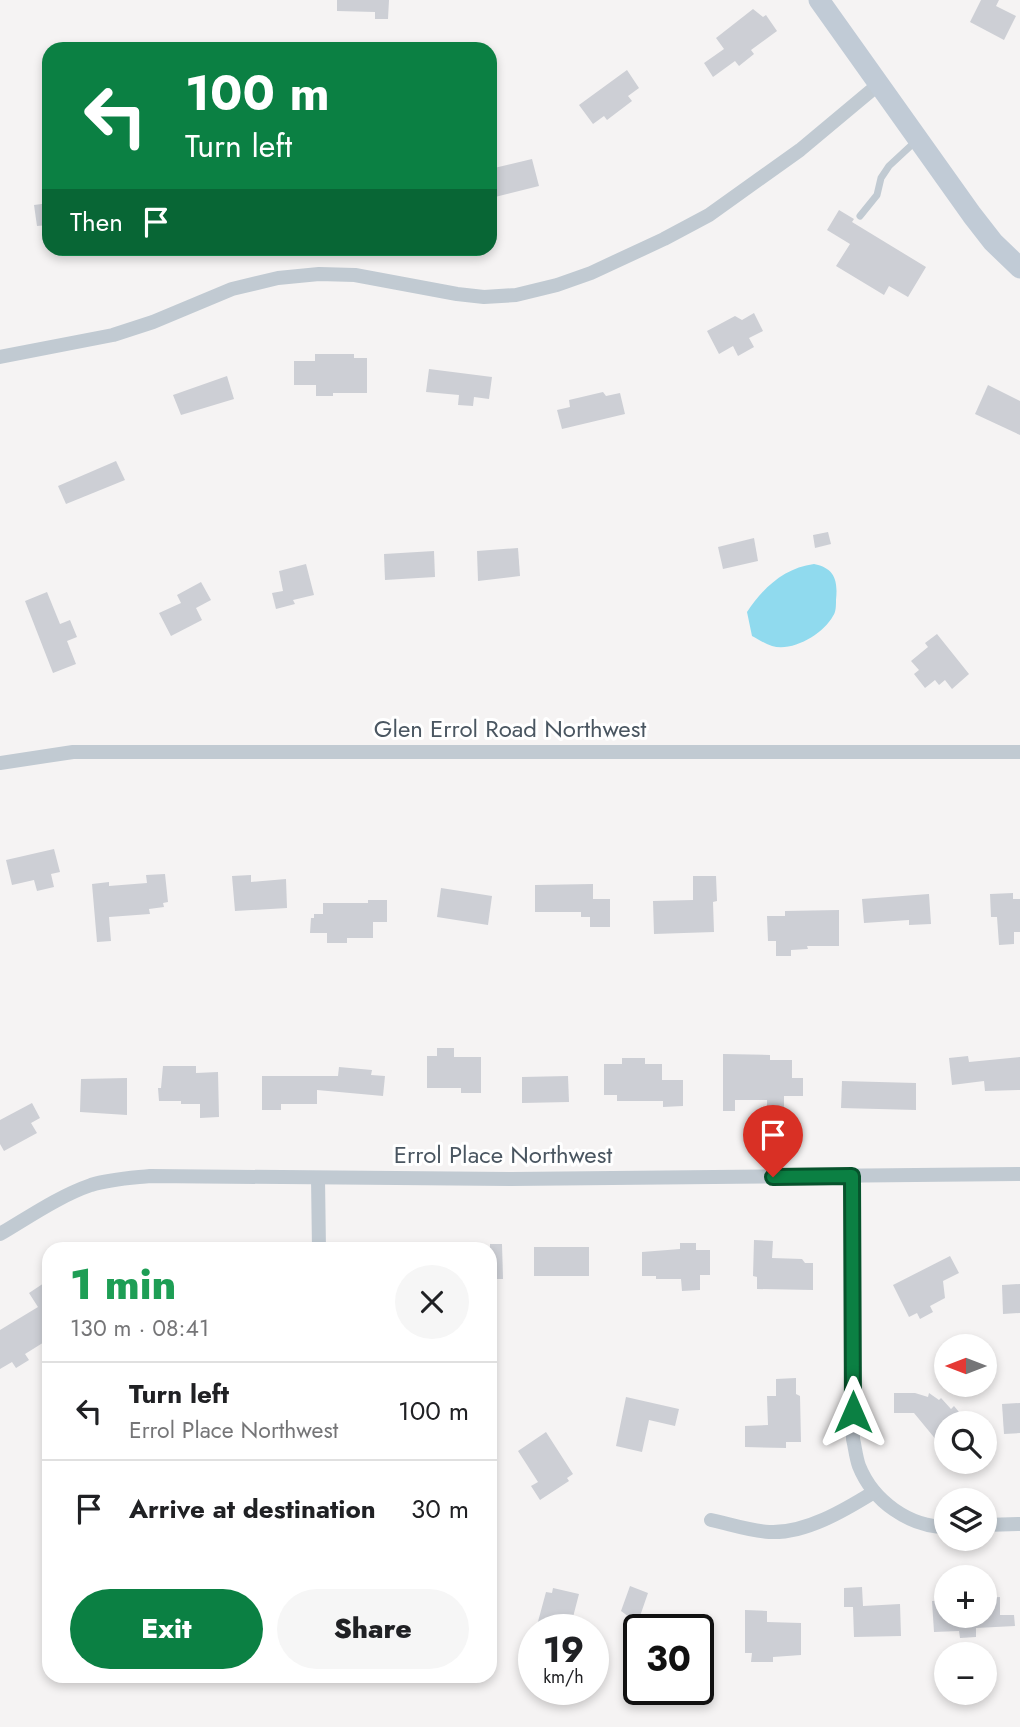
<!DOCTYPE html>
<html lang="en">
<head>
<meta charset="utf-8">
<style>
	:root { --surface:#fff; --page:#f6f6f6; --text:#202124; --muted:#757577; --line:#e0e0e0; --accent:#0b8043 }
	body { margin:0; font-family:Jost,sans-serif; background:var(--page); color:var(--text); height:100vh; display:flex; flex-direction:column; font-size:26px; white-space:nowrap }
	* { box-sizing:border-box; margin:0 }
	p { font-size:23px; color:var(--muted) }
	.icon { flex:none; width:38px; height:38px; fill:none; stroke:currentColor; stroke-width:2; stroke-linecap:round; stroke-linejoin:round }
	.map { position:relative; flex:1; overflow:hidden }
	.panel { position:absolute; left:42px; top:1242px; width:455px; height:441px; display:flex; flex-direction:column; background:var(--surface); border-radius:21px; box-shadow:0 4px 10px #0003 }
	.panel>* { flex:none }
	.guide { position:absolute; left:42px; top:42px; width:455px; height:214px; border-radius:21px; box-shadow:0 4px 10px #0003; background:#0b8043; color:#fff; overflow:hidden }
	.needle { width:46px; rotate:270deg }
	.tools { position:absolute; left:934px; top:1334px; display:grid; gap:14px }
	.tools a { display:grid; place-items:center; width:63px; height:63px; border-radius:50%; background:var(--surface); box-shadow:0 4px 10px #0003; font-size:35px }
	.speed { position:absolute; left:518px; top:1614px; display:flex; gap:14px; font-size:35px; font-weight:700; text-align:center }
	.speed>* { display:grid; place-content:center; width:91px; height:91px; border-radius:50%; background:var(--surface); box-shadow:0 4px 10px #0003; line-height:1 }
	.speed small { font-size:18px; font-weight:400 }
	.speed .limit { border:4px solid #111; border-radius:10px; background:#fff; color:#111 }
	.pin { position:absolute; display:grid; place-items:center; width:60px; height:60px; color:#fff; margin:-72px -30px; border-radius:50% 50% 50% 0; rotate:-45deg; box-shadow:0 0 7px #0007 }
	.pin .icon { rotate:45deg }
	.me { position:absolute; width:77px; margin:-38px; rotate:0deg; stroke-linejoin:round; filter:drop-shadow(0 0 5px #0008) }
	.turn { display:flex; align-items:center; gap:24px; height:147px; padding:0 28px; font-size:32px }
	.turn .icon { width:91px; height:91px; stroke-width:2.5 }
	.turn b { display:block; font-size:49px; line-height:60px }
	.then { display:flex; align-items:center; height:66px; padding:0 28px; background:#0003; gap:14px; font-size:26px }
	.round { display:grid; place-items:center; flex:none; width:74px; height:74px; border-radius:37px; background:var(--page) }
	.summary { display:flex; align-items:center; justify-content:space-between; height:119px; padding:0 28px }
	h1 { font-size:42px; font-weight:800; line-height:52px; color:#1e9e55 }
	.cta { display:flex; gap:14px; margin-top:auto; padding:14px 28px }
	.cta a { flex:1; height:80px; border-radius:42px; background:var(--accent); color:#fff; font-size:28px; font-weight:800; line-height:80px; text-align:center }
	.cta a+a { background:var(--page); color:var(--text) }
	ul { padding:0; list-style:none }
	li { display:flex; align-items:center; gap:21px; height:98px; padding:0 28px; border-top:2px solid var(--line) }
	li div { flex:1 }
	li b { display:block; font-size:26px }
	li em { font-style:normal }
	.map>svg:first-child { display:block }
	.water { fill:#90daee }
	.building { fill:#cdcfd5 }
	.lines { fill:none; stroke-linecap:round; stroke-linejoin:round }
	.lane { stroke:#c1cad2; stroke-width:7 }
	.street { stroke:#c1cad2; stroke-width:14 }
	.secondary { stroke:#c1cbd6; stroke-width:21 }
	.route-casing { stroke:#07532c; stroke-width:18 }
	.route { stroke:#0b8043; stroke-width:12 }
	.labels { text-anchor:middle; stroke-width:6; stroke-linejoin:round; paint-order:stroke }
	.street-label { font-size:24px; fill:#4a5661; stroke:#fff }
</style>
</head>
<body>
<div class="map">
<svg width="1020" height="1727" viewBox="0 0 1020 1727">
	<rect width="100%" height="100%" fill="#f5f3f3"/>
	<!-- water -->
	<path class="water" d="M 814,564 C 835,568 838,581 836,600 C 836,606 836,612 833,616 C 823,634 793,652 772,646 C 765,644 758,639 752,636 L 747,612 C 763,588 784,568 814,564 Z"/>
	<!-- building -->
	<g class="building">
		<path d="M 337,0 L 389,0 L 388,19 L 375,19 L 375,12 L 337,11 Z"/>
		<path d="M 981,0 L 999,0 L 996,6 L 1016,16 L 1004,40 L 970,22 Z"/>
		<path d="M 753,9 L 763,17 L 766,15 L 777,31 L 751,50 L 754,54 L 739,66 L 735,61 L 713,77 L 704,63 L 724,49 L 716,38 Z"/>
		<path d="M 627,70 L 639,88 L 628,96 L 632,101 L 607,120 L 604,116 L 593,124 L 579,105 Z"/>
		<path d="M 532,159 L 539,186 L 495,197 L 494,194 L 490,194 L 490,169 Z"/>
		<path d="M 49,203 L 49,225 L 37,226 L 34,205 Z"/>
		<path d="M 839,210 L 854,219 L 852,222 L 926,267 L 908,297 L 889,286 L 884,295 L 836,266 L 850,244 L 827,230 Z"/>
		<path d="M 754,313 L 763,331 L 749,338 L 754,347 L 738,356 L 733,346 L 719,354 L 707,331 L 735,316 L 742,320 Z"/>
		<path d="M 315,354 L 354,354 L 354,358 L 367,358 L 367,393 L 333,393 L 333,396 L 316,396 L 316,385 L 294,385 L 294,361 L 315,361 Z"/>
		<path d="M 429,369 L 492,377 L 489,399 L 474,397 L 473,406 L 458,405 L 459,395 L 426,392 Z"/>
		<path d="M 227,376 L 234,399 L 181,415 L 173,395 Z"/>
		<path d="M 988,385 L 1020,401 L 1020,435 L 975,414 Z"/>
		<path d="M 603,392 L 606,396 L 620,393 L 625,414 L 562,429 L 557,410 L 570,407 L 569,400 Z"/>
		<path d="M 116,461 L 125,480 L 66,504 L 58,486 Z"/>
		<path d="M 828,532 L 831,544 L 815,548 L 813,535 Z"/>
		<path d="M 754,538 L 758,561 L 723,569 L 718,547 Z"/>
		<path d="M 518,548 L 520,576 L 478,581 L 477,551 Z"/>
		<path d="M 434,551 L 435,577 L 385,580 L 384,554 Z"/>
		<path d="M 306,564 L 314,595 L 293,600 L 295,604 L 276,609 L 272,593 L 283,591 L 279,571 Z"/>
		<path d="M 201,582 L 211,600 L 196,608 L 202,620 L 171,636 L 159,613 L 181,603 L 177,595 Z"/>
		<path d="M 47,592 L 60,624 L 70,620 L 77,637 L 67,641 L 76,664 L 53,673 L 25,601 Z"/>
		<path d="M 937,634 L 969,674 L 952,689 L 945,680 L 939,685 L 935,680 L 925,688 L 914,674 L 919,670 L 911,661 L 928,647 L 925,643 Z"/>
		<path d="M 54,849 L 60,872 L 51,874 L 54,887 L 37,891 L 34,880 L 12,885 L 6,860 Z"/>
		<path d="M 165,874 L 168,902 L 163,903 L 164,907 L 149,909 L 150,914 L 109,917 L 111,941 L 97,942 L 92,884 L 109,882 L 109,886 L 147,883 L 146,875 Z"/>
		<path d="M 251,875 L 251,882 L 286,879 L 287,908 L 235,911 L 232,876 Z"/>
		<path d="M 693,876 L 716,876 L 717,901 L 713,902 L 714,932 L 654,934 L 653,901 L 693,900 Z"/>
		<path d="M 593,884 L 593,899 L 610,899 L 610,927 L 590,927 L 590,917 L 581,917 L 581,912 L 535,912 L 535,885 Z"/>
		<path d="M 441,888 L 492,896 L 488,925 L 437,917 Z"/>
		<path d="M 1013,893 L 1013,899 L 1020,899 L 1020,932 L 1014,932 L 1014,944 L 999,945 L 997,917 L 991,917 L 990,894 Z"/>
		<path d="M 929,894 L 931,924 L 909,925 L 909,920 L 864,923 L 862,899 Z"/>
		<path d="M 368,900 L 387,900 L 387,922 L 373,922 L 373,938 L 347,938 L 347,943 L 327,943 L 327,933 L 310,933 L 311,918 L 314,918 L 314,914 L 323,914 L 323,903 L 368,903 Z"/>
		<path d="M 839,910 L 839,946 L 807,946 L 808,949 L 791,950 L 791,956 L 776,956 L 776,941 L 768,941 L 767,916 L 785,916 L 785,911 Z"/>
		<path d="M 437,1048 L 454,1048 L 454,1057 L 481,1057 L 481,1093 L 461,1093 L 461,1088 L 427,1088 L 427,1056 L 437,1056 Z"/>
		<path d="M 723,1054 L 770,1055 L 770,1060 L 792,1060 L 792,1078 L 803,1078 L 803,1096 L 784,1096 L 784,1113 L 767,1113 L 767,1100 L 735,1100 L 735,1111 L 723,1111 Z"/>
		<path d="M 968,1056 L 969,1062 L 1020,1057 L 1020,1090 L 985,1091 L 984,1081 L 952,1085 L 949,1058 Z"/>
		<path d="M 622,1058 L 645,1058 L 645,1064 L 662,1064 L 662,1080 L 683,1080 L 683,1106 L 663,1107 L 663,1101 L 617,1101 L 617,1095 L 604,1095 L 604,1064 L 622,1064 Z"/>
		<path d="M 163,1066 L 196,1066 L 196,1073 L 218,1072 L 219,1117 L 200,1118 L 200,1104 L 181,1104 L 181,1101 L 159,1101 L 158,1088 L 161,1088 Z"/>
		<path d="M 339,1067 L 372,1070 L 371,1075 L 385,1076 L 383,1096 L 317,1090 L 317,1104 L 281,1104 L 281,1110 L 262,1110 L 262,1076 L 338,1076 Z"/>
		<path d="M 568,1076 L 569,1102 L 522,1103 L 522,1077 Z"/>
		<path d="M 127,1078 L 127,1115 L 80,1112 L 81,1079 Z"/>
		<path d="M 842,1081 L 916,1083 L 916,1110 L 841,1108 Z"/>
		<path d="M 32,1103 L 40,1118 L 31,1123 L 37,1133 L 4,1151 L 0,1144 L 0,1120 Z"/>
		<path d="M 754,1240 L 773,1241 L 772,1258 L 802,1259 L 805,1263 L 813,1263 L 813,1290 L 757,1289 L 757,1277 L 753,1276 Z"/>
		<path d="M 680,1243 L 696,1243 L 696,1250 L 710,1250 L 710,1275 L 700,1275 L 700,1290 L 682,1291 L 681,1279 L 656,1279 L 656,1276 L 642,1276 L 642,1252 L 680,1249 Z"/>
		<path d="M 490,1244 L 502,1244 L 503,1279 L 490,1279 Z"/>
		<rect x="534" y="1247" width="55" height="29"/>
		<path d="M 950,1256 L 959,1273 L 943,1281 L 945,1298 L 930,1306 L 933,1312 L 920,1319 L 917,1313 L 909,1317 L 893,1285 Z"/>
		<path d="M 44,1283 L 49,1291 L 49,1339 L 25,1354 L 29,1360 L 16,1368 L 12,1362 L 0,1369 L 0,1330 L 38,1307 L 29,1293 Z"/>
		<path d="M 1020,1284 L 1020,1313 L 1003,1314 L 1002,1285 Z"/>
		<path d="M 796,1378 L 796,1394 L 800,1396 L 801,1442 L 786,1442 L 786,1448 L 745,1447 L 745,1426 L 768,1425 L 767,1396 L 776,1396 L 776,1379 Z"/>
		<path d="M 894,1393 L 915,1393 L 928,1397 L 929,1393 L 939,1400 L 941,1398 L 951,1409 L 954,1406 L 968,1423 L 947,1423 L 947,1453 L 914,1413 L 894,1413 Z"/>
		<path d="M 626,1397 L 679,1409 L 675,1426 L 649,1420 L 642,1452 L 616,1446 Z"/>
		<path d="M 1020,1403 L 1020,1433 L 1004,1434 L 1002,1404 Z"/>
		<path d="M 546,1432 L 573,1474 L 567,1478 L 569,1481 L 540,1500 L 531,1486 L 538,1482 L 518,1451 Z"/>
		<path d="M 630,1586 L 648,1593 L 639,1619 L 639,1661 L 624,1655 L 636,1622 L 621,1611 Z"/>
		<path d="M 862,1587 L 863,1606 L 900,1604 L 901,1636 L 854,1637 L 853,1607 L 844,1607 L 844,1588 Z"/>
		<path d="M 553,1588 L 579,1594 L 573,1617 L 580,1619 L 577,1629 L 536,1629 L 546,1592 L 552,1593 Z"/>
		<path d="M 1000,1597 L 1000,1615 L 1014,1615 L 1015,1626 L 976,1628 L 976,1637 L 960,1638 L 959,1631 L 934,1632 L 932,1601 L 947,1600 L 947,1615 L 985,1615 L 985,1598 Z"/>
		<path d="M 745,1610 L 767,1611 L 767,1622 L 801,1623 L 801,1655 L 773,1657 L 773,1662 L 751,1662 L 752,1653 L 745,1653 Z"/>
	</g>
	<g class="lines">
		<!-- lane -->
		<path class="lane" d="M 860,216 L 877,195 L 881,178 L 889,166 L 917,140"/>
		<!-- street -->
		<g class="street">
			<path d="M 0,357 L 113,335 L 153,322 L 232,289 L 278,278 L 319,274 L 355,275 L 457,294 L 484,297 L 516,295 L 557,285 L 591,273 L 664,239 L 709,215 L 800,150 L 879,84"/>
			<path d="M 0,763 L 73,752 L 1020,752"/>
			<path d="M 852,1176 L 853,1439 C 855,1447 856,1458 859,1466 C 873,1501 909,1527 947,1527"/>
			<path d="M 318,1178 L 319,1250"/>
			<path d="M 0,1234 C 29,1217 59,1196 91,1185 C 110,1179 131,1178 150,1176 L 511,1179 L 1020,1174"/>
			<path d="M 711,1520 C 730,1524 750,1531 769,1532 C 805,1534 845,1510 874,1492"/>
			<path d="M 985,1525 L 1020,1524"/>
		</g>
		<!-- secondary -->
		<path class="secondary" d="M 819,0 L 972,215 L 993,242 L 1020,268"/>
	</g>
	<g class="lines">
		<defs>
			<path id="route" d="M 773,1177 L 852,1176 L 853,1412"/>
		</defs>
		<!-- route casing -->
		<use href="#route" class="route-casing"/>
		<!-- route -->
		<use href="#route" class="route"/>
	</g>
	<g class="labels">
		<!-- street labels -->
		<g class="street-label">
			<text x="510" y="737">Glen Errol Road Northwest</text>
			<text x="503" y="1163">Errol Place Northwest</text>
		</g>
	</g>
</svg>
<div class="tools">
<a><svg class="needle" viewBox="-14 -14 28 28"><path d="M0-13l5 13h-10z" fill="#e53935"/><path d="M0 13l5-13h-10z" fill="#757577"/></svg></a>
<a><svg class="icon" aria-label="search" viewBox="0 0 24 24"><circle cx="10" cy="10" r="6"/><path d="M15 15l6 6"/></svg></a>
<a><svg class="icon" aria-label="layers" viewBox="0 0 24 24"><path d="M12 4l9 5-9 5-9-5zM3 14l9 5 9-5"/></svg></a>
<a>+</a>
<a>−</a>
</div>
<div class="speed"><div>19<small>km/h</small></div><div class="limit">30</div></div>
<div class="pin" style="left:773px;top:1177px;background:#d93025"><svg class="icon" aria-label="arrive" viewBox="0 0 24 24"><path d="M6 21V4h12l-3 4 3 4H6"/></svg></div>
<svg class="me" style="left:853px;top:1412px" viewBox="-20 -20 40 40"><path d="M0-17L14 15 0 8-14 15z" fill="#0b8043" stroke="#fff" stroke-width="4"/></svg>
<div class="guide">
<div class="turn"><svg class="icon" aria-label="left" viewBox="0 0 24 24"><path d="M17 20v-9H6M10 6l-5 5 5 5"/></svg><div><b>100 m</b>Turn left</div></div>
<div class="then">Then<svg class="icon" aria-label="arrive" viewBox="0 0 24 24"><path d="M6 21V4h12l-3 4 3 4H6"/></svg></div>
</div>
<section class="panel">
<div class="summary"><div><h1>1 min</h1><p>130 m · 08:41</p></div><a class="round"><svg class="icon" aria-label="close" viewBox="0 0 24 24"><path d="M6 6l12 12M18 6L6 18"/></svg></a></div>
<ul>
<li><svg class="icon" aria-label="left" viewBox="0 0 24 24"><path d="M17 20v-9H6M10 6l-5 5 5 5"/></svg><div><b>Turn left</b><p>Errol Place Northwest</p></div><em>100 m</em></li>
<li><svg class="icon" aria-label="arrive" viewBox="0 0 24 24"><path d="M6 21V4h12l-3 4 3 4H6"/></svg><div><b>Arrive at destination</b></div><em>30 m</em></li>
</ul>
<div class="cta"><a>Exit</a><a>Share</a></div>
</section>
</div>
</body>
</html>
